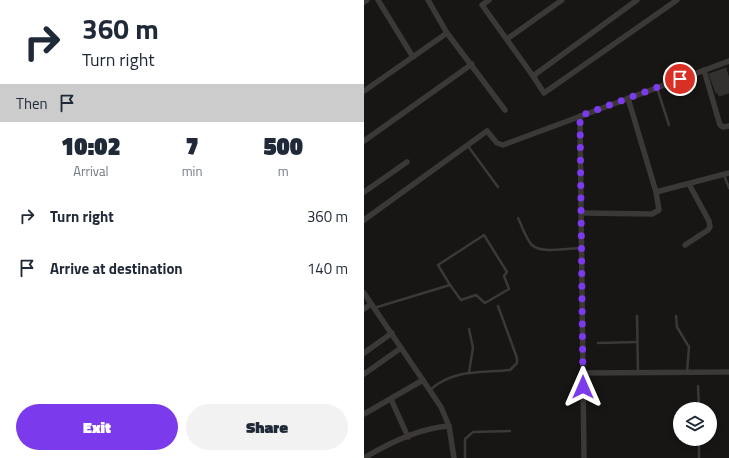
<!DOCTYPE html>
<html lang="en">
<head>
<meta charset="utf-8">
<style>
	:root { --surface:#fff; --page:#f2f2f3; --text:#1f2937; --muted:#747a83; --accent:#7c3aed }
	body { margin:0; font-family:"Titillium Web",sans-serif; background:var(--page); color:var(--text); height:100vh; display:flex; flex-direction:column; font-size:15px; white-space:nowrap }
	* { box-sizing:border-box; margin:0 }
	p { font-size:13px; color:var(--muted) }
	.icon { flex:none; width:22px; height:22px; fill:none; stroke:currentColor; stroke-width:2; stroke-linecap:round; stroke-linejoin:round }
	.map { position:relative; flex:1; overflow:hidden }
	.drawer { display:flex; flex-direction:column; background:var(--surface); width:364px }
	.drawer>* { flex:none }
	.banner { background:#fff; color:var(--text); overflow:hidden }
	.buttons { position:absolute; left:309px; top:402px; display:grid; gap:8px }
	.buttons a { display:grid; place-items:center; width:44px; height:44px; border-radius:50%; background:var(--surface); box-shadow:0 2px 6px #0003; font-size:20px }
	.pin { position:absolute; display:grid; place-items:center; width:34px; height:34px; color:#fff; margin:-17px; border:2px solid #fff; border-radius:50%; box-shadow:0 1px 4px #0007 }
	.me { position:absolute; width:44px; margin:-22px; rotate:0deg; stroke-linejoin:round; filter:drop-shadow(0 0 3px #0008) }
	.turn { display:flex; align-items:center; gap:14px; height:84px; padding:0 16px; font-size:18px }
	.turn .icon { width:52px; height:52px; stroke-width:2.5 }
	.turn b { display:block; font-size:28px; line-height:34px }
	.then { display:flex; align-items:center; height:38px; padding:0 16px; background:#0003; gap:8px; font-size:15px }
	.eta { display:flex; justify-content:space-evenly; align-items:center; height:68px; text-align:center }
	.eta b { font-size:24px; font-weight:800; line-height:28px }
	.cta { display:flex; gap:8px; margin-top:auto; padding:8px 16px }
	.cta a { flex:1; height:46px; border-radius:24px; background:var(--accent); color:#fff; font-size:16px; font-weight:800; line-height:46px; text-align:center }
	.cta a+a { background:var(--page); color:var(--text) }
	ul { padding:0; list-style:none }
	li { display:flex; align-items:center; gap:12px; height:52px; padding:0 16px }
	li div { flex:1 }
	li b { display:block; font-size:15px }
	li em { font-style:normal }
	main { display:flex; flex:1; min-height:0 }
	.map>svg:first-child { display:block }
	.building { fill:#333130; stroke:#32312f }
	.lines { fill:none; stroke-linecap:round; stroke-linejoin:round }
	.lane { stroke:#3b3836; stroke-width:2.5 }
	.street { stroke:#3b3836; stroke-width:5.5 }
	.route { stroke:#7c3aed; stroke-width:7; stroke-dasharray:0 12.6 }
</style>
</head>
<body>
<main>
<section class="drawer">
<div class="banner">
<div class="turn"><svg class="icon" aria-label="right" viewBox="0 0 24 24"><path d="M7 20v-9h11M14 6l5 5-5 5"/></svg><div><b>360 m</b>Turn right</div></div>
<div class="then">Then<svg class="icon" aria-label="arrive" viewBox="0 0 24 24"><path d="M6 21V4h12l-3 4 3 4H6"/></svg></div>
</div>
<div class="eta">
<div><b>10:02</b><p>Arrival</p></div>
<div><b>7</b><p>min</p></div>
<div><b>500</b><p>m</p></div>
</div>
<ul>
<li><svg class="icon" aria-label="right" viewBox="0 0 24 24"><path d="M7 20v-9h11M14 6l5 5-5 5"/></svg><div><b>Turn right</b></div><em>360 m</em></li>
<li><svg class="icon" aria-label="arrive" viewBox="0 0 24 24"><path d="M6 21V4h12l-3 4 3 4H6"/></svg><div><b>Arrive at destination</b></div><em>140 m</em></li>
</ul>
<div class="cta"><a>Exit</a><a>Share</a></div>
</section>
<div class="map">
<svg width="365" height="458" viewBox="0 0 365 458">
	<rect width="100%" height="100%" fill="#171615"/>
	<!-- building -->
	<path class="building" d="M 362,68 L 365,79 L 365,93 L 355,96 L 354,93 L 352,93 L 345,74 Z"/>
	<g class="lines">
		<!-- lane -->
		<g class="lane">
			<path d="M 293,88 L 305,125"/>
			<path d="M 104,146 L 134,187"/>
			<path d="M 360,175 L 365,188"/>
			<path d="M 154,218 C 158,226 162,239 168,245 C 177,254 205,248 217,248"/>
			<path d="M 10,308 L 86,285 L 97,300 L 112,295 L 121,303 L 145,289 L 140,276 L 143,272 L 120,235 L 74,265 L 86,285"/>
			<path d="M 273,316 L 274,373"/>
			<path d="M 312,316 L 313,327 L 325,347 L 323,372"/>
			<path d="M 234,343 L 273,342"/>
			<path d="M 105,372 L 109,348 L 105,329"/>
			<path d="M 334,386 L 335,409"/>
			<path d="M 67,389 C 90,369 118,373 146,370 L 153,363 L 153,358 L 134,306"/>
			<path d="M 335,439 L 335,458"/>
			<path d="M 101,458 L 101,439 L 109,432 L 146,431"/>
		</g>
		<!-- street -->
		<g class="street">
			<path d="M 14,0 L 49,57"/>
			<path d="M 64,0 L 83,33 L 141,110"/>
			<path d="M 125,0 L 118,5 L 169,76"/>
			<path d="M 273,0 L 169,76 L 180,93 L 313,0"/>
			<path d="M 0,2 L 3,0"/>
			<path d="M 143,39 L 198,0"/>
			<path d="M 340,70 L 356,125 L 359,127 L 365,126"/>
			<path d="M 0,91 L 83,33"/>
			<path d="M 216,116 L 219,373"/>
			<path d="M 0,141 L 108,64"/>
			<path d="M 0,192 L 43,162"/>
			<path d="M 292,192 L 365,173"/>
			<path d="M 218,213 L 288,214 L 295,210 L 292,192 L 264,98"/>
			<path d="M 0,220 L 123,131 L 133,143 L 139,145 L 365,61"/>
			<path d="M 321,245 L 344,230 L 346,227 L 345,221 L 325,184"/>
			<path d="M 0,293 L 77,407 L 85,426 L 90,458"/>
			<path d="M 0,309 L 7,304"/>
			<path d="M 0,353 L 28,333"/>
			<path d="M 0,374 L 37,348"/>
			<path d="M 27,399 L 44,437"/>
			<path d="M 0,414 L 59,380"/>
			<path d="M 0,458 C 25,443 56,428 85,426"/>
			<path d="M 220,458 L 219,373 L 365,372"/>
		</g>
	</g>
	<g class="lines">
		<!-- route -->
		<path class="route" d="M 219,387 L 216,116 L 316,79"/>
	</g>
</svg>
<div class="buttons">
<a><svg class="icon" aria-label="layers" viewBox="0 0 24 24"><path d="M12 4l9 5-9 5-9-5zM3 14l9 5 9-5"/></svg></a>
</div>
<div class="pin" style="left:316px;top:79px;background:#d93025"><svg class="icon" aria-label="arrive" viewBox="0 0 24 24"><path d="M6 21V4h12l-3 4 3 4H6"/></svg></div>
<svg class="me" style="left:219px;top:387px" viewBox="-20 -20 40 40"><path d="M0-17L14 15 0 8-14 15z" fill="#7c3aed" stroke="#fff" stroke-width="4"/></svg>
</div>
</main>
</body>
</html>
